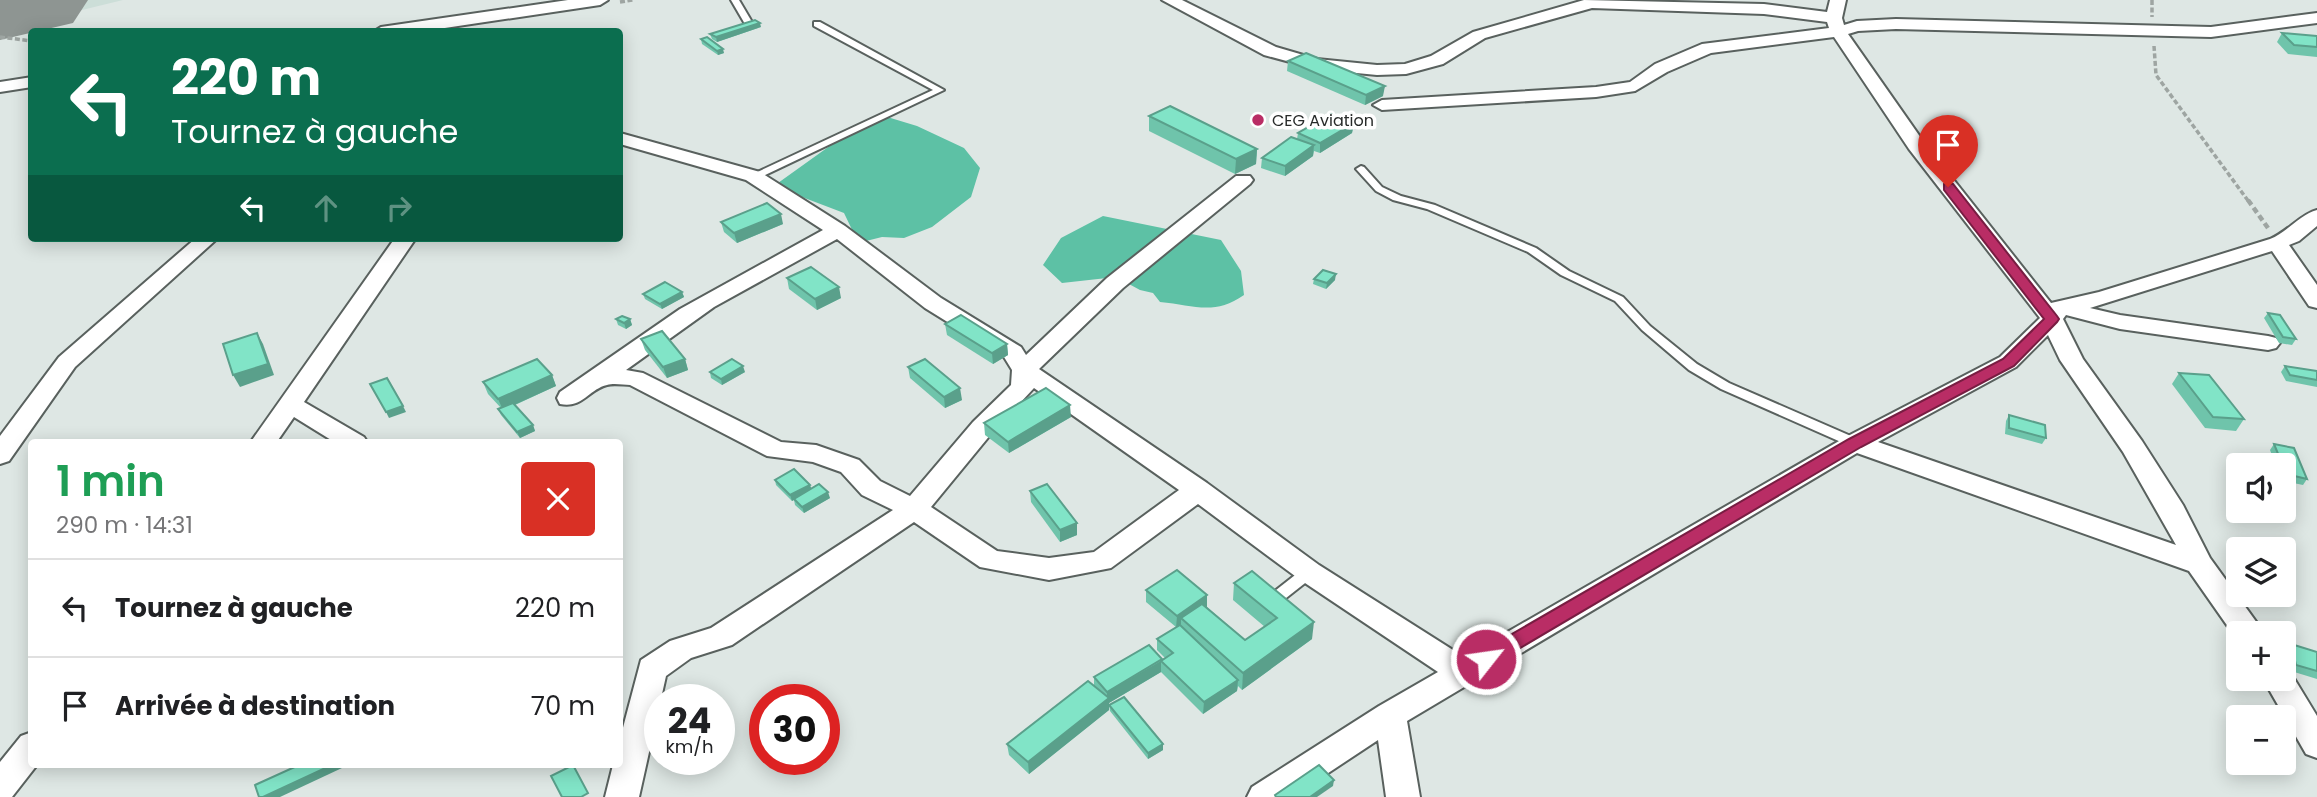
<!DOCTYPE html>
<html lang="fr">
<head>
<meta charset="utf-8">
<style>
	:root { --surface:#fff; --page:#f2f2f2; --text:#202124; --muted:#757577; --line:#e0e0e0 }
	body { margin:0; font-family:Poppins,sans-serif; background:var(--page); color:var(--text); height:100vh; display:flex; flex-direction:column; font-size:26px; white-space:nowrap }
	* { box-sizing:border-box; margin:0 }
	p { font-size:23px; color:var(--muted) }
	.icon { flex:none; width:38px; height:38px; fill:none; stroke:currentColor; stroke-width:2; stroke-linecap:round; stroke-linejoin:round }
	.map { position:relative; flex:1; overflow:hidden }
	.sheet { position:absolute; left:28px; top:439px; width:595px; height:329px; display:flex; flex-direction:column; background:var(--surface); border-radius:7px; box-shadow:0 4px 18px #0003 }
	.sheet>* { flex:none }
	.hud { position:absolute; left:28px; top:28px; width:595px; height:214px; border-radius:7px; box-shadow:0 4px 18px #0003; background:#0b6e4f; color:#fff; overflow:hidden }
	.tools { position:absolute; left:2226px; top:453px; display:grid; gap:14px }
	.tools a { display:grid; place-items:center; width:70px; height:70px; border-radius:7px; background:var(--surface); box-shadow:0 4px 18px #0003; font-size:35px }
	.speed { position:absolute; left:644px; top:684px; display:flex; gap:14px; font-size:35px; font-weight:700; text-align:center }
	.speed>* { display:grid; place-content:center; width:91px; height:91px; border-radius:50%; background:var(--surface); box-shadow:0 4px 18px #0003; line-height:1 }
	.speed small { font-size:18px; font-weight:400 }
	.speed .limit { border:10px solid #d22; background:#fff; color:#111 }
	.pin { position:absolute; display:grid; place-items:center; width:60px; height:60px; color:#fff; margin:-72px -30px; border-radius:50% 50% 50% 0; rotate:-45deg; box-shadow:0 0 7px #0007 }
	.pin .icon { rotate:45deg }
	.me { position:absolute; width:77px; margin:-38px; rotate:60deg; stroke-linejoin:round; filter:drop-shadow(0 0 5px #0008) }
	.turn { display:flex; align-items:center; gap:24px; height:147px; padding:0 28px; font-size:32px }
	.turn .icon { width:91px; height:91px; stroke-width:2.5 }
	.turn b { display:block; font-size:49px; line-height:60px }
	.lanes { display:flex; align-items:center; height:66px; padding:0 28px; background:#0003; justify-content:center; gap:35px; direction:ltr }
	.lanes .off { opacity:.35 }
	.round { display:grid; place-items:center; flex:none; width:74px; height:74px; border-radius:7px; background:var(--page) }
	.overview { display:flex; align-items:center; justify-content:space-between; height:119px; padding:0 28px }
	h1 { font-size:42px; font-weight:600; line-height:52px; color:#1e9e55 }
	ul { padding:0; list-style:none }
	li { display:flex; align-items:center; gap:21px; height:98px; padding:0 28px; border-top:2px solid var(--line) }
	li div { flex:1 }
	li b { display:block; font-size:26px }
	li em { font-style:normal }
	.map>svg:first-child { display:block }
	.built { fill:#ccded8 }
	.forest { fill:#5dc1a5 }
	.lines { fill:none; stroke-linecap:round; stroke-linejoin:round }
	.runway { fill:#8e9592; fill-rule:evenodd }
	.service-casing { stroke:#59615e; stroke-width:4 }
	.minor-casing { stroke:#59615e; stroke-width:4 }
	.path-far1 { stroke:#9ea5a2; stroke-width:3.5; stroke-dasharray:5 2.5; stroke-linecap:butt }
	.path { stroke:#9ea5a2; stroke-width:4.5; stroke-dasharray:6 3.5; stroke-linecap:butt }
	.service { fill:#fff; fill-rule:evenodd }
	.minor { fill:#fff; fill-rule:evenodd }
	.wall { fill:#6fc4ab }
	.shaded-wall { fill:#5aa08b }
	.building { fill:#81e4c7; stroke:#5aa08b; stroke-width:2 }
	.route { fill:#b92d65; stroke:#781d42; stroke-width:2 }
	.poi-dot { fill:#b92d65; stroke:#fff; stroke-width:2.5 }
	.labels { text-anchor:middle; stroke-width:7; stroke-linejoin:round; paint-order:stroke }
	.far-poi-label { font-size:16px; fill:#282b2a; stroke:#fff; text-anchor:start }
</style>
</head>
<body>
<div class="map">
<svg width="2317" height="797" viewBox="0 0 2317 797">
	<rect width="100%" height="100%" fill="#dee7e4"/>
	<!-- built -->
	<path class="built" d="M 0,0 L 123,0 L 0,30 Z"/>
	<!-- forest -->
	<g class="forest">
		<path d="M 884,116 L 917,126 L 964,148 L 980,168 L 971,197 L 932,227 L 904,238 L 882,237 L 866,241 L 857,240 L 844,213 L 802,197 L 778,183 L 852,130 Z"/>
		<path d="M 1103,216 L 1221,240 L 1241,271 L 1244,295 C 1214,316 1194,305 1160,302 L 1153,293 L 1140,290 L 1116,277 L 1062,283 L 1043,265 L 1061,238 Z"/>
	</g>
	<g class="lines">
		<!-- runway -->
		<path class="runway" d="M 0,0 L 88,0 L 73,23 L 0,40 Z"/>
		<defs>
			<g id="service">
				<path d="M 731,0 L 739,0 L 752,22 L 751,24 L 745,24 Z"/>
				<path d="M 814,22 L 820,22 L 944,90 L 757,179 L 751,179 L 751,175 L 933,90 L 814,26 Z"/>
				<path d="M 1361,166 L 1364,167 L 1382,187 L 1401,196 L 1435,205 L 1536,248 L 1569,271 L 1623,297 L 1650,326 L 1697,364 L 1729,383 L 1860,440 L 1861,443 L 1855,447 L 1850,446 L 1721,389 L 1689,370 L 1642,330 L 1615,301 L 1561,275 L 1528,252 L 1427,209 L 1393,200 L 1376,191 L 1356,169 Z"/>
				<path d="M 1309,567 L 1314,568 L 1316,572 L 1314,576 L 1281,602 L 1276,604 L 1271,602 L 1269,598 L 1271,594 L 1304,568 Z"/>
			</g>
			<g id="minor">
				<path d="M 568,0 L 608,0 L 600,5 L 418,32 L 373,32 L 381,27 Z"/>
				<path d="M 1162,0 L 1182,0 L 1276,47 L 1317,59 L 1377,65 L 1405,64 L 1431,56 L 1473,32 L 1584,0 L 1764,4 L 1827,12 L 1830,0 L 1846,0 L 1842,18 L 1844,25 L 1857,21 L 1896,19 L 2211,27 L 2317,13 L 2317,23 L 2211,37 L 1896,29 L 1858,31 L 1848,34 L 1923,141 L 2051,303 L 2099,292 L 2270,239 C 2287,232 2301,214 2317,210 L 2317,226 L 2299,241 L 2289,245 L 2317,285 L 2317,308 L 2309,306 L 2272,251 L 2090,308 L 2120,315 L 2268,336 L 2276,338 L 2280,343 L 2276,348 L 2268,350 L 2120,329 L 2066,315 L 2063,319 L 2083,359 L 2142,441 L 2183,505 L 2210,558 L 2265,634 L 2238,634 L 2238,641 L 2189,571 L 1857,453 L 1407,721 L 1420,797 L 1386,797 L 1378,740 L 1292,797 L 1247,797 L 1252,787 L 1379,706 L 1438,672 L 1299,579 L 1198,504 L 1111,568 L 1049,580 L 980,567 L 914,522 L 732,645 L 691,658 L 666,676 L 639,797 L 605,797 L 613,765 L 620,765 L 620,739 L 641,660 L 670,641 L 711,628 L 893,510 L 862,495 L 841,472 L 813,462 L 767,456 L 630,385 C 624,385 614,383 607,385 C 589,389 582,409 560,404 L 557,398 L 560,392 L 680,309 L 823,230 L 746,180 L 620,144 L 620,133 L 760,172 L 845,226 L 941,298 L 1021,347 L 1026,355 L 1107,278 L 1236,176 L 1250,176 L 1253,180 L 1250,184 L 1123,288 L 1039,369 L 1207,483 L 1319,565 L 1464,657 L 1846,437 L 2000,357 L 2040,318 L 1909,149 L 1834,37 L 1711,53 L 1667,72 L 1635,91 L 1596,97 L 1382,110 L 1373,105 L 1382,100 L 1596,87 L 1630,82 L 1655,64 L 1702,44 L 1829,28 L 1827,22 L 1764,14 L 1592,8 L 1485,38 L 1443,64 L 1406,74 L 1377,75 L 1316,69 L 1264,55 ZM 837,239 L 925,308 L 1004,357 L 1012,370 L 1011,385 L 973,422 L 910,496 L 880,481 L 859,460 L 816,445 L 781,442 L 643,373 L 626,370 L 714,307 ZM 2048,335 L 2060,360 L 2123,452 L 2176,545 L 1878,442 L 2016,367 ZM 1034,388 L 1179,490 L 1094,552 L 1049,558 L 997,551 L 931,507 L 991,434 Z"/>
				<path d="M 32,77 L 32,87 L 0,92 L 0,82 Z"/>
				<path d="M 196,238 L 218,238 L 75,367 L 9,461 L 0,464 L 0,436 L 59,357 Z"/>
				<path d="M 395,238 L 416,238 L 304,402 L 364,437 L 368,443 L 336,443 L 294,417 L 276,443 L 250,443 Z"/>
				<path d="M 2284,668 L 2289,670 L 2317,716 L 2317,758 L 2306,754 L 2263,679 L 2284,679 Z"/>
				<path d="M 32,732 L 32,765 L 37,765 L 12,797 L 0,797 L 0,762 L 21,736 Z"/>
			</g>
		</defs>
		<!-- service casing -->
		<use href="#service" class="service-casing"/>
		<!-- minor casing -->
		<use href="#minor" class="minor-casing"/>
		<!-- path-far1 -->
		<g class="path-far1">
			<path d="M 2152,0 L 2152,17"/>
			<path d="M 620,2 L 633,0"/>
			<path d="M 0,37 L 32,41"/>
			<path d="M 2154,46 L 2156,75 L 2249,202"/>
		</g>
		<!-- path -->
		<path class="path" d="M 2248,200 L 2268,228"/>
		<!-- service -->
		<use href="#service" class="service"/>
		<!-- minor -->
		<use href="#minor" class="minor"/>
	</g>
	<!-- wall -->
	<g class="wall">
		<path d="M 761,27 L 717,42 L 712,39 L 710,34 Z"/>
		<path d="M 2282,33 L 2317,36 L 2317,57 L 2288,54 L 2277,42 Z"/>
		<path d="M 701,39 L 724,53 L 718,55 L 702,44 Z"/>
		<path d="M 1288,61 L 1383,96 L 1365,105 L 1287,71 Z"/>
		<path d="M 1149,116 L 1257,149 L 1256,164 L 1235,174 L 1149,131 Z"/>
		<path d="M 1354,123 L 1352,133 L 1320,153 L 1314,151 L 1313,156 L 1285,176 L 1261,168 L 1262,158 L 1297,139 L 1298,133 Z"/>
		<path d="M 721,222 L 783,224 L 737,243 L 724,232 Z"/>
		<path d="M 787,278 L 841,298 L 817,310 L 789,289 Z"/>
		<path d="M 1314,279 L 1335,280 L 1326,289 L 1313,284 Z"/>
		<path d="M 682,292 L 684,297 L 662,309 L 645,299 L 643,294 Z"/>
		<path d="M 2268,313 L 2296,339 L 2292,345 L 2279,343 L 2264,318 Z"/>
		<path d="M 616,319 L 630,319 L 632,325 L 626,329 L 618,325 Z"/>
		<path d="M 945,324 L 1007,344 L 1008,355 L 993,364 L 947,335 Z"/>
		<path d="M 641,339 L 685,359 L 688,370 L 667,378 L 645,350 Z"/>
		<path d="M 2285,366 L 2317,371 L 2317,387 L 2286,381 L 2281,372 Z"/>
		<path d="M 908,367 L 962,400 L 945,408 L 910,378 Z"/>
		<path d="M 710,372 L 745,372 L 722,385 L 711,378 Z"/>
		<path d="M 2179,373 L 2244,419 L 2236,431 L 2205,428 L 2172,384 Z"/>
		<path d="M 552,375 L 556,386 L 515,405 L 533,425 L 535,431 L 520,438 L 501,415 L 498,409 L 501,408 L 488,394 L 483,382 Z"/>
		<path d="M 2009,415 L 2046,438 L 2042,444 L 2005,434 L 2006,421 Z"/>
		<path d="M 1071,417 L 1009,453 L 985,435 L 984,423 Z"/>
		<path d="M 2274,444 L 2307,479 L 2303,485 L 2284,481 L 2284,466 L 2276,466 L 2270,450 Z"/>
		<path d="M 775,480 L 811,489 L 830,498 L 804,513 L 795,505 L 794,500 L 792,501 L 776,485 Z"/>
		<path d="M 1030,491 L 1077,523 L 1077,535 L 1060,542 L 1031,502 Z"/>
		<path d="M 1234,583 L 1312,639 L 1242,690 L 1238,686 L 1237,691 L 1203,714 L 1161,672 L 1109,703 L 1109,710 L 1029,774 L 1009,755 L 1007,744 L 1094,686 L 1094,677 L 1162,660 L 1165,658 L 1157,650 L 1157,639 L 1176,627 L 1146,602 L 1146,590 L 1207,607 L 1245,640 L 1265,627 L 1233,600 Z"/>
		<path d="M 2291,644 L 2317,652 L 2317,679 L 2291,671 L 2286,650 Z"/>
		<path d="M 1109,705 L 1163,750 L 1148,759 L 1110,711 Z"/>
	</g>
	<!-- shaded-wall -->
	<g class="shaded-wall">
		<path d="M 760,23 L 761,27 L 717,42 L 716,37 Z"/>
		<path d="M 723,49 L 724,53 L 718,55 L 717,51 Z"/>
		<path d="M 1385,86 L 1383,96 L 1365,105 L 1366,95 Z"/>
		<path d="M 1354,123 L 1352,133 L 1320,153 L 1320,143 Z"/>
		<path d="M 1314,145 L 1313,156 L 1285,176 L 1285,166 Z"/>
		<path d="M 1257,149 L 1256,164 L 1235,174 L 1236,159 Z"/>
		<path d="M 781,214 L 783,224 L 737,243 L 734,233 Z"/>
		<path d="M 1336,274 L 1335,280 L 1326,289 L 1327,283 Z"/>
		<path d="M 839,287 L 841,298 L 817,310 L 815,299 Z"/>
		<path d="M 682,292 L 684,297 L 662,309 L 660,304 Z"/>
		<path d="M 630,319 L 632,325 L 626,329 L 624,323 Z"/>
		<path d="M 257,333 L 263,344 L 274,375 L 240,387 L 233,375 Z"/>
		<path d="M 1007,344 L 1008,355 L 993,364 L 992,353 Z"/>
		<path d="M 685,359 L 688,370 L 667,378 L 663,367 Z"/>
		<path d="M 743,366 L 745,372 L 722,385 L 721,379 Z"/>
		<path d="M 552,375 L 556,386 L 503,410 L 498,399 Z"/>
		<path d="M 960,388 L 962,400 L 945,408 L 944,397 Z"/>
		<path d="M 1070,405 L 1071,417 L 1009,453 L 1008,442 Z"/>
		<path d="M 403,406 L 406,412 L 389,418 L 386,412 Z"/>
		<path d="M 533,425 L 535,431 L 520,438 L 517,432 Z"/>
		<path d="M 810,485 L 812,490 L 792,501 L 790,495 Z"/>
		<path d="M 828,492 L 830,498 L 804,513 L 802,507 Z"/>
		<path d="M 1077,523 L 1077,535 L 1060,542 L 1060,530 Z"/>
		<path d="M 1207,595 L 1207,607 L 1185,622 L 1181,618 L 1181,624 L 1176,628 L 1177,616 Z"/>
		<path d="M 1314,622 L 1312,639 L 1242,690 L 1243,673 Z"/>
		<path d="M 1161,661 L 1161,672 L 1109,703 L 1109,710 L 1029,774 L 1028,762 L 1107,699 L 1107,692 Z"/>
		<path d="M 1238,680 L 1237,691 L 1203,714 L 1204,702 Z"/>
		<path d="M 1163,744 L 1163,750 L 1148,759 L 1148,753 Z"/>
		<path d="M 332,765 L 341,765 L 342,768 L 280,797 L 263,797 Z"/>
		<path d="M 1334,780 L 1333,786 L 1317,797 L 1310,797 Z"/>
	</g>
	<!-- building -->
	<g class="building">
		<path d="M 755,20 L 760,23 L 716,37 L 710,34 Z"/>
		<path d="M 2282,33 L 2317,36 L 2317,47 L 2294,45 Z"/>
		<path d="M 707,37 L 723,49 L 717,51 L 701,39 Z"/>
		<path d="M 1306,53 L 1385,86 L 1366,95 L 1288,61 Z"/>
		<path d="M 1170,106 L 1257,149 L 1236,159 L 1149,116 Z"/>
		<path d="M 1331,114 L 1354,123 L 1320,143 L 1298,133 Z"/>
		<path d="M 1291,137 L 1314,145 L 1285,166 L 1262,158 Z"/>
		<path d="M 767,203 L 781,214 L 734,233 L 721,222 Z"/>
		<path d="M 811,267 L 839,287 L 815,299 L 787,278 Z"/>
		<path d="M 1323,270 L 1336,274 L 1327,283 L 1314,279 Z"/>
		<path d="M 665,282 L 682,292 L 660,304 L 643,294 Z"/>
		<path d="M 2268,313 L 2280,315 L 2296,339 L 2283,337 Z"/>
		<path d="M 961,315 L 1007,344 L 992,353 L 945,324 Z"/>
		<path d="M 622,316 L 630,319 L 624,323 L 616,319 Z"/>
		<path d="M 662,331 L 685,359 L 663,367 L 641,339 Z"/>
		<path d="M 257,333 L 268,364 L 233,375 L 223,344 Z"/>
		<path d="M 537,359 L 552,375 L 498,399 L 483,382 Z"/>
		<path d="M 732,359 L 743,366 L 721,379 L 710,372 Z"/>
		<path d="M 925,359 L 960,388 L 944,397 L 908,367 Z"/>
		<path d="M 2285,366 L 2317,371 L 2317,380 L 2290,375 Z"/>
		<path d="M 2179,373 L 2209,375 L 2244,419 L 2213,417 Z"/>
		<path d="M 387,378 L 403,406 L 386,412 L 370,384 Z"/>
		<path d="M 1046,388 L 1070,405 L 1008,442 L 984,423 Z"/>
		<path d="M 513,403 L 533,425 L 517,432 L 498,409 Z"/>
		<path d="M 2009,415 L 2045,425 L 2046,438 L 2009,428 Z"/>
		<path d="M 2274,444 L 2294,448 L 2307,479 L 2286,474 L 2284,466 L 2283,466 Z"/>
		<path d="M 794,469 L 810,485 L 790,495 L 775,480 Z"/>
		<path d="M 819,484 L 828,492 L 802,507 L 794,499 Z"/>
		<path d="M 1047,484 L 1077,523 L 1060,530 L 1030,491 Z"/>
		<path d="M 1177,570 L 1207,595 L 1177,616 L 1146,590 Z"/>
		<path d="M 1252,571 L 1314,622 L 1243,673 L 1181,618 L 1202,604 L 1245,640 L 1277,618 L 1234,583 Z"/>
		<path d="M 1180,625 L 1238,680 L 1204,702 L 1161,661 L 1173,653 L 1157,639 Z"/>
		<path d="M 2291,644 L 2317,652 L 2317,671 L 2296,665 Z"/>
		<path d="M 1149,645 L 1162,659 L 1107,692 L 1094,677 Z"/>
		<path d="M 1088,681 L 1109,698 L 1028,762 L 1007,744 Z"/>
		<path d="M 1124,697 L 1163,744 L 1148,753 L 1109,705 Z"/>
		<path d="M 299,765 L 332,765 L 263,797 L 259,797 L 255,785 Z"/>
		<path d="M 573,765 L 588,793 L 581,797 L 562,797 L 551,776 Z"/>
		<path d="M 1319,765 L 1334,780 L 1310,797 L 1276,797 L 1275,795 Z"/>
	</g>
	<!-- route -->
	<path class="route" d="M 1948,183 L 1953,184 L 2057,316 L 2059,319 L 2057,322 L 2014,366 L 1861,447 L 1493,664 L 1486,666 L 1479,664 L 1477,659 L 1479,653 L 1849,439 L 2003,359 L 2044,319 L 1944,190 L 1944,184 Z"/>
	<!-- markers -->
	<circle class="poi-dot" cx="1258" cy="120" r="7"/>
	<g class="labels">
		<!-- far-poi labels -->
		<g class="far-poi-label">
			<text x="1272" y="126">CEG Aviation</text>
		</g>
	</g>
</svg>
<div class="tools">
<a><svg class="icon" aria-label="sound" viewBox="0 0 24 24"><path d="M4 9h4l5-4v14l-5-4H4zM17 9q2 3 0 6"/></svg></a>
<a><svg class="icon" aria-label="layers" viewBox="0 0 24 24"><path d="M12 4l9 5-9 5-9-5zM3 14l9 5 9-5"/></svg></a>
<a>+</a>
<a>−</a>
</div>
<div class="speed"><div>24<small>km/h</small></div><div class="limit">30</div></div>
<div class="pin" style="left:1948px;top:187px;background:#d93025"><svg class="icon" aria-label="arrive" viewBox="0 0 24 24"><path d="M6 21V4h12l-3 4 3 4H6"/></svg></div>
<svg class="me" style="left:1486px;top:659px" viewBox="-20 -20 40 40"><circle r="17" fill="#b92d65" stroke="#fff" stroke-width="3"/><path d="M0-11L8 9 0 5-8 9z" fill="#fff"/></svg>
<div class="hud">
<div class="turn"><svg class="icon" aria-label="left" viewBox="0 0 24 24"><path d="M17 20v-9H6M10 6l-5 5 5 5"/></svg><div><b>220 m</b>Tournez à gauche</div></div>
<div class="lanes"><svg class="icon" aria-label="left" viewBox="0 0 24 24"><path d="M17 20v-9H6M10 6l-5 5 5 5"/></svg><svg class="icon off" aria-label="ahead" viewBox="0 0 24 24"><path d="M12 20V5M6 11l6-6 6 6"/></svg><svg class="icon off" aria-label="right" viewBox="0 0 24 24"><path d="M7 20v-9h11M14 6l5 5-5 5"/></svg></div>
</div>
<section class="sheet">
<div class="overview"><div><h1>1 min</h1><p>290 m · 14:31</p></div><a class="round" style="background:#d93025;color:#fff"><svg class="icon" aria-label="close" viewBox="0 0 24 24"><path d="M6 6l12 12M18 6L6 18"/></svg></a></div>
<ul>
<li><svg class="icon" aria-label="left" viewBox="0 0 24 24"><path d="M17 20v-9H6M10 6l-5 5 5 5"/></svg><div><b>Tournez à gauche</b></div><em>220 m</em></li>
<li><svg class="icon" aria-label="arrive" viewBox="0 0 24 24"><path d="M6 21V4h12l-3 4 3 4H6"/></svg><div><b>Arrivée à destination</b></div><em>70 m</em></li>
</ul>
</section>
</div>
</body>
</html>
